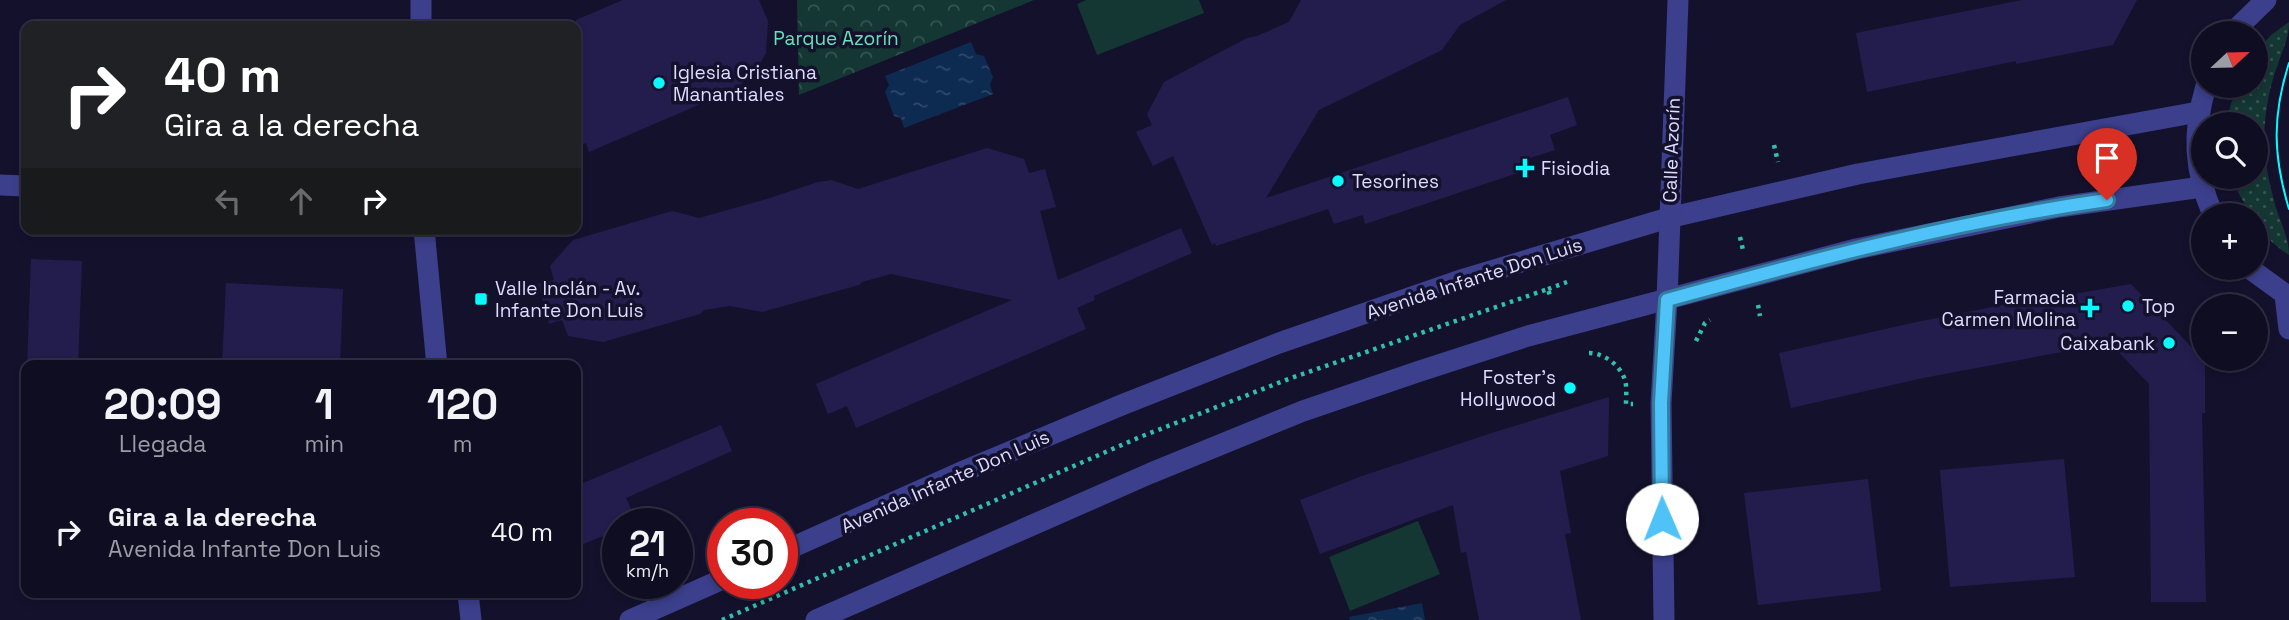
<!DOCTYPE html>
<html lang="es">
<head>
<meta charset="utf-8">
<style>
	:root { --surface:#0f0d22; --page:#1d1b2f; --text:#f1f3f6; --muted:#9b9ca5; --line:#2f2d40 }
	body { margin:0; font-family:"Space Grotesk",sans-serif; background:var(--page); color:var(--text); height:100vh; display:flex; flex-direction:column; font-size:26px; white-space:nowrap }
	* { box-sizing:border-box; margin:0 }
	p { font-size:23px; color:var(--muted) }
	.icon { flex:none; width:38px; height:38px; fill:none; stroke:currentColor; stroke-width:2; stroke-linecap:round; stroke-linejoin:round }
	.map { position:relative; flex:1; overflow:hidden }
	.details { position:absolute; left:21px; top:360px; width:560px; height:238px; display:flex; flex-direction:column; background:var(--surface); border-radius:14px; box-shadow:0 4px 10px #0003,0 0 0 2px var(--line) }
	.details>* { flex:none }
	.top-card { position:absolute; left:21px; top:21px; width:560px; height:214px; border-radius:14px; box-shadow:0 4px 10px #0003,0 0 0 2px var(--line); background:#202124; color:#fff; overflow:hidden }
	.needle { width:46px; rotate:68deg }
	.tools { position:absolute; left:2191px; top:21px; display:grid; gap:14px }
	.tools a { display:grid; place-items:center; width:77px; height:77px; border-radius:50%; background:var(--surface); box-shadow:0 4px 10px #0003,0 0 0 2px var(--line); font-size:35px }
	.speed { position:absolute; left:602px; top:508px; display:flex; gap:14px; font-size:35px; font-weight:700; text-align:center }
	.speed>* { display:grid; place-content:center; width:91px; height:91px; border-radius:50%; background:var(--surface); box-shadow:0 4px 10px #0003,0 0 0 2px var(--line); line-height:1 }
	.speed small { font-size:18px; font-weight:400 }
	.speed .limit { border:10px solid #d22; background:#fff; color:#111 }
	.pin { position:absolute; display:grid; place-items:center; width:60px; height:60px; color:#fff; margin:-72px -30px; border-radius:50% 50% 50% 0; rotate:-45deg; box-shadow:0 0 7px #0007 }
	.pin .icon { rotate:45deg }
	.me { position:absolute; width:77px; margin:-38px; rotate:359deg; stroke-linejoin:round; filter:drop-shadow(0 0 5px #0008) }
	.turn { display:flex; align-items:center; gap:24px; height:147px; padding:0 28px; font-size:32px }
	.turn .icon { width:91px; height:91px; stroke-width:2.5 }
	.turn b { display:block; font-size:49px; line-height:60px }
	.lanes { display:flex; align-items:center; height:66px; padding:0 28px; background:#0003; justify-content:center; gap:35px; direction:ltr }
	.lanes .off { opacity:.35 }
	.eta { display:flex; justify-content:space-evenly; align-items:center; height:119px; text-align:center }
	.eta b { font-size:42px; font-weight:700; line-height:49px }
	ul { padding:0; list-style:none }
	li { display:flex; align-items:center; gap:21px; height:105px; padding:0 28px }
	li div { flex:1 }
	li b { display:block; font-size:26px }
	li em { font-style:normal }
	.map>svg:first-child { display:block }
	.grass { fill:url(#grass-dots) }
	.forest { fill:url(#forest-crowns) }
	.pitch { fill:#143733 }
	.water { fill:url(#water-ripples) }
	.building { fill:#231d4e }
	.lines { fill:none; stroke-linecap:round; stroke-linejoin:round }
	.path { stroke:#30c0ad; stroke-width:4.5; stroke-dasharray:3.5 5; stroke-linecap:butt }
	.minor { stroke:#3c3f8c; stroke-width:21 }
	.tram { stroke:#09f9ff; stroke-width:2 }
	.route-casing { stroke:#337fa1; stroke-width:18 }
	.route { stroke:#4fc3f7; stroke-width:12 }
	.poi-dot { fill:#09f9ff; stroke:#14112d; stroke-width:2.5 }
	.labels { text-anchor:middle; stroke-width:7; stroke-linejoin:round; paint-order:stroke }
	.park-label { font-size:19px; fill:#66e2ba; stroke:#14112d }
	.poi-label { font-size:19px; fill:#deddff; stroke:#14112d; text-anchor:start }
	.street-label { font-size:19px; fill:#deddff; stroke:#14112d }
</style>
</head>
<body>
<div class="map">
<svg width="2289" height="620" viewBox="0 0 2289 620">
	<defs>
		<pattern id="grass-dots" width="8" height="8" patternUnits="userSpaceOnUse" patternTransform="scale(1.75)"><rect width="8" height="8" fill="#143733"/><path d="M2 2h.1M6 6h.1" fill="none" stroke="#365452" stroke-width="1.8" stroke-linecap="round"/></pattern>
		<pattern id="forest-crowns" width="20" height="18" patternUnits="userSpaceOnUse" patternTransform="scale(1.75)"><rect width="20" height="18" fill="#143733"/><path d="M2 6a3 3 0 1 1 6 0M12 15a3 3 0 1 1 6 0" fill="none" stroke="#365452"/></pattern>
		<pattern id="water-ripples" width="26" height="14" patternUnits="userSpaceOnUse" patternTransform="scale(1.75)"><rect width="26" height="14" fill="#0d2a50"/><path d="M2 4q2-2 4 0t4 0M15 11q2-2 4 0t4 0" fill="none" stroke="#30486a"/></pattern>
	</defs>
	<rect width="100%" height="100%" fill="#14112d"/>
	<!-- grass -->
	<path class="grass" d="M 2289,22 C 2289,38 2283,49 2278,64 C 2269,88 2265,112 2264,138 C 2264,161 2270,186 2276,208 C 2281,223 2289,239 2289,255 C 2277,247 2256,231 2256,215 L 2251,215 L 2238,192 L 2233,177 L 2256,177 L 2256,124 L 2228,124 L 2230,107 L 2237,86 L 2256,86 L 2256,52 L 2271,35 Z"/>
	<!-- forest -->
	<path class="forest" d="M 797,0 L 1034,0 L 799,95 Z"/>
	<!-- pitch -->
	<g class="pitch">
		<path d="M 1086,0 L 1199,0 L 1204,13 L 1097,55 L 1077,4 Z"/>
		<path d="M 1418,521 L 1440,574 L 1350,611 L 1329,557 Z"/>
	</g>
	<!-- water -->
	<g class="water">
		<path d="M 971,42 L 976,54 L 984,56 L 993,77 L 990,85 L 993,94 L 904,128 L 901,118 L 894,116 L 885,92 L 889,85 L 885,76 Z"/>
		<path d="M 1422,603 L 1425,620 L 1350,620 L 1349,617 Z"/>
	</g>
	<!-- building -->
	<g class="building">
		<path d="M 623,0 L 759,0 L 768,21 L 766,53 L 753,76 L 731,91 L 589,152 L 586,143 L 576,147 L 576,20 Z"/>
		<path d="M 1301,0 L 1506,0 L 1460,25 L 1442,50 L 1319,110 L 1266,198 L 1568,97 L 1577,125 L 1550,135 L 1555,150 L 1527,159 L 1530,169 L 1365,224 L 1363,215 L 1334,224 L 1328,209 L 1216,246 L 1215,243 L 1212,245 L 1173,156 L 1153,166 L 1136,132 L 1152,125 L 1147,114 L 1164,82 L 1247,38 L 1257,36 L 1289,22 Z"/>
		<path d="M 2022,0 L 2137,0 L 2113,45 L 2016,64 L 2016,61 L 1867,92 L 1856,33 Z"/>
		<path d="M 987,148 L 1024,159 L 1029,173 L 1045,169 L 1056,207 L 1040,211 L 1058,280 L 1181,228 L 1192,253 L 1094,296 L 1095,300 L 1077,308 L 1086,329 L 856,428 L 847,406 L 828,414 L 816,384 L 1012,300 L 891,274 L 862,282 L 859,285 L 762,312 L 730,306 L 704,310 L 700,314 L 603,342 L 568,336 L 562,320 L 549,324 L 538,284 L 554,280 L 550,266 L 573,240 L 672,211 L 699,218 L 770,198 L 818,182 L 831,180 L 858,189 Z"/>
		<path d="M 31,259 L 82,261 L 78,366 L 27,366 Z"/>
		<path d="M 226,283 L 343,289 L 340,366 L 222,366 Z"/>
		<path d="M 2131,284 L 2205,361 L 2205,413 L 2202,413 L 2206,602 L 2151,602 L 2149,384 L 2110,343 L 1923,378 L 1791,408 L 1779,353 L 1912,323 L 2022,301 L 2022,303 Z"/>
		<path d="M 1609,397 L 1608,456 L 1560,471 L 1571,533 L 1565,534 L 1581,620 L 1479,620 L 1466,552 L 1461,553 L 1453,505 L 1320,554 L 1300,500 L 1362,476 L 1498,431 Z"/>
		<path d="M 721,425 L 732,451 L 626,498 L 637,522 L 618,523 L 618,530 L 576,547 L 576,486 Z"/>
		<path d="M 2064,459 L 2075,577 L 1950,587 L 1940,470 Z"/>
		<path d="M 1868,479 L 1881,591 L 1758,605 L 1744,493 Z"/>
	</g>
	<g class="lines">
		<!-- path -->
		<g class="path">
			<path d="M 1774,145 L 1778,162"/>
			<path d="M 1740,237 L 1743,250"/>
			<path d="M 1548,289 L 1567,282"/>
			<path d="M 1758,305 L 1760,316"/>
			<path d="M 1696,341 L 1705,323 L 1710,320"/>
			<path d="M 1589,353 C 1604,353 1620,365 1625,380 C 1627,386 1626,397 1626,404 L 1633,404"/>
			<path d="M 722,620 L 1140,437 L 1291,378 L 1548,289 L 1551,299"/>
		</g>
		<!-- minor -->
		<g class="minor">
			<path d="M 421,0 L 421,26"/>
			<path d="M 2232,33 L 2266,0"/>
			<path d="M 2206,86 C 2192,133 2194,170 2213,215"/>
			<path d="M 0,185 L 26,186"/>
			<path d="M 424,229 L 437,366"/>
			<path d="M 2249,268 L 2289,297"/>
			<path d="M 2285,295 L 2289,329"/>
			<path d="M 782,552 L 959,473 L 1124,404 L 1279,343 L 1464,279 L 1668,218 L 1858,174 L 2198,112"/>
			<path d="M 468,593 L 471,620"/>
			<path d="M 630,620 L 723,579"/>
			<path d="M 816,620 L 1151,473 L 1303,411 L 1417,372 L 1528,336 L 1856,249 L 2059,207 L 2202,187"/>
			<path d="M 1664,620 L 1661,403 L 1667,300 L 1678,0"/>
		</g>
		<!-- tram -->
		<path class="tram" d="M 2289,63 C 2272,116 2273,156 2289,209"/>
	</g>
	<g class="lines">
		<defs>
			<path id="route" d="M 1662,519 L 1661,403 L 1667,300 C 1812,260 1958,221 2107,200"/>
		</defs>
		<!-- route casing -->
		<use href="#route" class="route-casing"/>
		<!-- route -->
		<use href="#route" class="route"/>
	</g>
	<!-- markers -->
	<g class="poi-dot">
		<circle cx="659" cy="83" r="7"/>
		<path d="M1521.5 157.5h7v7h7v7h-7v7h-7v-7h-7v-7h7z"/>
		<circle cx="1338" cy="181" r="7"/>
		<rect x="474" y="292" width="14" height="14" rx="3.5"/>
		<circle cx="2128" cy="306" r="7"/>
		<path d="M2086.5 297.5h7v7h7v7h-7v7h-7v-7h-7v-7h7z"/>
		<circle cx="2169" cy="343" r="7"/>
		<circle cx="1570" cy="388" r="7"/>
	</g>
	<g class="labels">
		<!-- park labels -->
		<g class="park-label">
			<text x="836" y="45">Parque Azorín</text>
		</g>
		<!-- poi labels -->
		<g class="poi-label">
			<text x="673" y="79">Iglesia Cristiana<tspan x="673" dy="22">Manantiales</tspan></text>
			<text x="1541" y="175">Fisiodia</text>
			<text x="1352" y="188">Tesorines</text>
			<text x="495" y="295">Valle Inclán - Av.<tspan x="495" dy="22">Infante Don Luis</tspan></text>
			<text x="2076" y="304" text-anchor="end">Farmacia<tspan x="2076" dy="22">Carmen Molina</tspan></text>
			<text x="2142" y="313">Top</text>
			<text x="2155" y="350" text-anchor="end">Caixabank</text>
			<text x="1556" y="384" text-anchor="end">Foster's<tspan x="1556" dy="22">Hollywood</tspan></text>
		</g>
		<!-- street labels -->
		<g class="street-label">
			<text transform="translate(1671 150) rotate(-88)" y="7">Calle Azorín</text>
			<text transform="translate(1474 278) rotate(-18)" y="7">Avenida Infante Don Luis</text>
			<text transform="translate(945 481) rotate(-24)" y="7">Avenida Infante Don Luis</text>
		</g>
	</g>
</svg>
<div class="tools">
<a><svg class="needle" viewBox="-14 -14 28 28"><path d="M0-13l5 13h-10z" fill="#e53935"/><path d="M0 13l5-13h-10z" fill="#9b9ca5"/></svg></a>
<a><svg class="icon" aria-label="search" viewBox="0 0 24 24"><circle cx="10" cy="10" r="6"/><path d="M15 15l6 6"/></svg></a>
<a>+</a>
<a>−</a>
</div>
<div class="speed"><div>21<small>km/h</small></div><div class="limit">30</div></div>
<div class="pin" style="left:2107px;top:200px;background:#d93025"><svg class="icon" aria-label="arrive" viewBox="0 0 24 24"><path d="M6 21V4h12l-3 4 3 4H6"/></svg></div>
<svg class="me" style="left:1662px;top:519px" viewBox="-20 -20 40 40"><circle r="19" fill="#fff"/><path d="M0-13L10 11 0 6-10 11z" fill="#4fc3f7"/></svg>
<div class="top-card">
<div class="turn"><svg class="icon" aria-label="right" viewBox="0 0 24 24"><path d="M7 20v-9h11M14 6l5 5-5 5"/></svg><div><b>40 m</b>Gira a la derecha</div></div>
<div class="lanes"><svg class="icon off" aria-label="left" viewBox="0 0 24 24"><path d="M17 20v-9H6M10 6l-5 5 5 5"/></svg><svg class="icon off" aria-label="ahead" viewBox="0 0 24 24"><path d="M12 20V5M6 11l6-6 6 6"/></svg><svg class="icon" aria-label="right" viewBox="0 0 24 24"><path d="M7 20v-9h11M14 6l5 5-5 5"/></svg></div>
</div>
<section class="details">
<div class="eta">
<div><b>20:09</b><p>Llegada</p></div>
<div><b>1</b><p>min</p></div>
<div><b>120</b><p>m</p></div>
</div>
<ul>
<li><svg class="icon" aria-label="right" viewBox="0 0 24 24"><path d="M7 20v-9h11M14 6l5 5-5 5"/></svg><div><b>Gira a la derecha</b><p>Avenida Infante Don Luis</p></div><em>40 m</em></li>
</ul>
</section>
</div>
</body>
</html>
